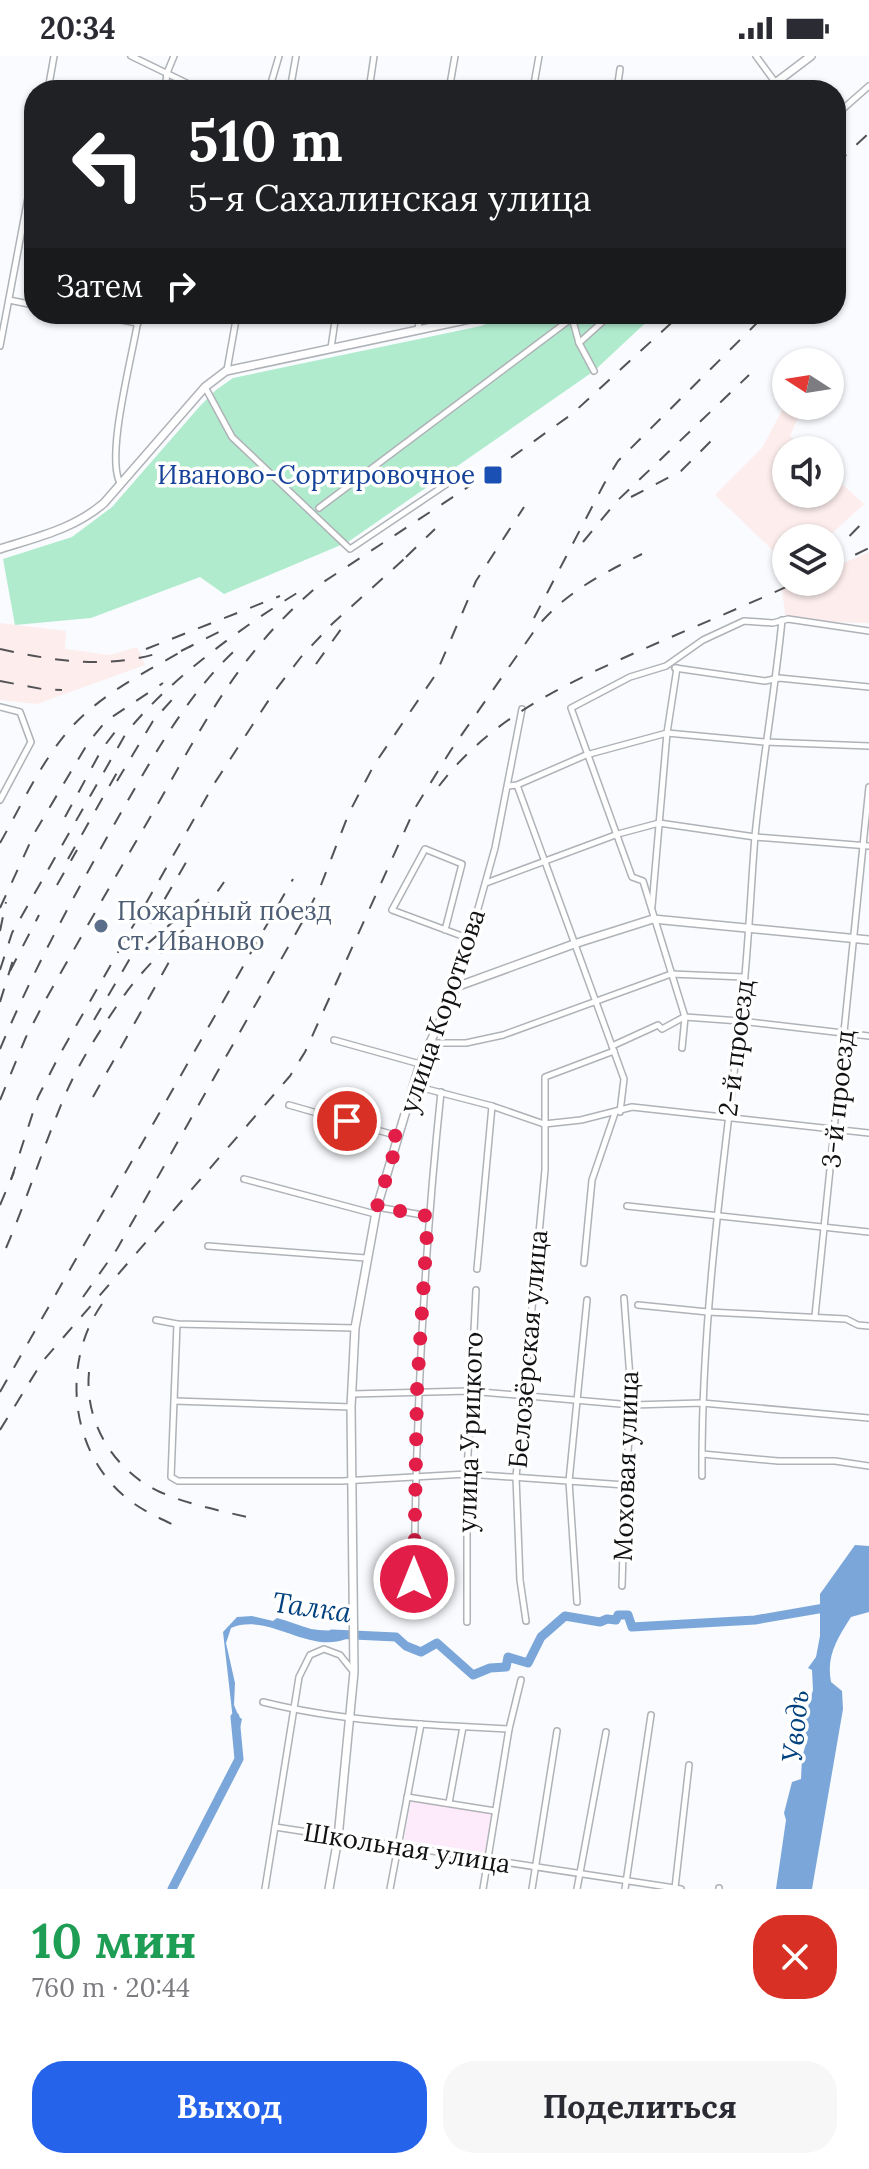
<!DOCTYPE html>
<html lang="ru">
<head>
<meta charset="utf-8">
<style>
	:root { --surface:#fff; --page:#f7f7f7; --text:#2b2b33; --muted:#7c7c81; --accent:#2563eb }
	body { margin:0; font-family:Lora,serif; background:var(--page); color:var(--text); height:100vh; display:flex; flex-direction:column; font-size:30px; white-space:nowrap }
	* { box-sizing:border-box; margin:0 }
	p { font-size:26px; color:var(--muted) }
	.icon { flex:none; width:44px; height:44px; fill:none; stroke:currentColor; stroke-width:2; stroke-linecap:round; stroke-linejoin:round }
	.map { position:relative; height:1833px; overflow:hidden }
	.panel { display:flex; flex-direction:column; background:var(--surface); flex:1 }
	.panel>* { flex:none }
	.guide { position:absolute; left:24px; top:24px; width:822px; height:244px; border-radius:32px; box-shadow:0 2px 6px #0004; background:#202124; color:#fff; overflow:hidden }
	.needle { width:52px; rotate:282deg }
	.controls { position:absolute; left:772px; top:292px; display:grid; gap:16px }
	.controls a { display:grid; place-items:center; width:72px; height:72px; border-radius:50%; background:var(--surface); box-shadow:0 2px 6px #0004; font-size:40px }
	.pin { position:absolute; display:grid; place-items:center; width:68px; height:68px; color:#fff; margin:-34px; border:4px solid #fff; border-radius:50%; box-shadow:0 2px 8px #0007 }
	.me { position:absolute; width:88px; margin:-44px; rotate:0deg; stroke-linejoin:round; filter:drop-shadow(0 0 6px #0008) }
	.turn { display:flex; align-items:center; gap:28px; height:168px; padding:0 32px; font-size:36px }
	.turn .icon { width:104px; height:104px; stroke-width:2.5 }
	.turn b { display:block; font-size:56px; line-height:68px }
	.then { display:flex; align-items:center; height:76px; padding:0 32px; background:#0003; gap:16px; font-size:30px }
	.round { display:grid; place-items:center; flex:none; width:84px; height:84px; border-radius:32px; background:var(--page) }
	.summary { display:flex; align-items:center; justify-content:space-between; height:136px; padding:0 32px }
	h1 { font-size:48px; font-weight:700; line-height:60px; color:#1e9e55 }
	.primary-button { display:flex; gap:16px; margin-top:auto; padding:16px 32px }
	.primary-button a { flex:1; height:92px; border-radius:32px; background:var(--accent); color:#fff; font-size:32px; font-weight:700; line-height:92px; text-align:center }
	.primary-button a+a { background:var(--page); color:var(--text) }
	.status { display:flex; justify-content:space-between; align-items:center; height:56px; padding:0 40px; background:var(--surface); direction:ltr }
	.status svg { height:22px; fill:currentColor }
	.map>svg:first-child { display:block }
	.industrial { fill:#fdeded }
	.education { fill:#fdeafb }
	.green { fill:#b0ebce }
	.water { fill:#7ba6d9 }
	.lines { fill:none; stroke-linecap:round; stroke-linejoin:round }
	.river { stroke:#7ba6d9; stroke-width:9 }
	.street-casing { stroke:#afb2b7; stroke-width:8 }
	.secondary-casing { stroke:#afb2b7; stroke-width:10 }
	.street { stroke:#fff; stroke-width:5 }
	.secondary { stroke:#fff; stroke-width:7 }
	.rail { stroke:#525355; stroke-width:2; stroke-dasharray:14 14; stroke-linecap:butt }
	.route { stroke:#e11d48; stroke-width:14; stroke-dasharray:0 25.2 }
	.transit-dot { fill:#1a4fb4; stroke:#fff; stroke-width:3 }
	.service-dot { fill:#5c6f8a; stroke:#fff; stroke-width:3 }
	.labels { text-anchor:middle; stroke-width:7; stroke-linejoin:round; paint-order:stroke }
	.transit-label { font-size:26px; fill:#164399; stroke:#fff; text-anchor:end }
	.service-label { font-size:26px; fill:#4e5e75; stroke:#fff; text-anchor:start }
	.street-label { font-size:26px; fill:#111214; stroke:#fff }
	.water-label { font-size:28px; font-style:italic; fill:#01417e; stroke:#fff }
</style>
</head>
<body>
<div class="status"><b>20:34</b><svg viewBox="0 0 49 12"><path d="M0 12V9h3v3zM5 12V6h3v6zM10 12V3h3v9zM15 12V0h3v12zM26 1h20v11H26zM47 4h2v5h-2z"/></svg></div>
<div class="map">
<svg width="869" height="1833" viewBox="0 0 869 1833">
	<rect width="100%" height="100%" fill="#f9fbfe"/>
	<!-- industrial -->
	<g class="industrial">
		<path d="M 786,347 L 786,350 L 803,350 L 790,380 L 805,394 L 786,394 L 786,438 L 830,438 L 830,417 L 864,448 L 827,482 L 786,482 L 786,507 L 715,439 L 762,392 Z"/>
		<path d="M 869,496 L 869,567 L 786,565 L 782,534 L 800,526 L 830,526 L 830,513 Z"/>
		<path d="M 0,567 L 66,575 L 65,593 L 110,599 L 137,591 L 145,609 L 37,648 L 0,644 Z"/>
	</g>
	<!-- education -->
	<path class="education" d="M 411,1743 L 492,1756 L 485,1797 L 404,1784 Z"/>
	<!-- green -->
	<path class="green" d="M 509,258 L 655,258 L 594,315 L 348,486 L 224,538 L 200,521 L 91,562 L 15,569 L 3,503 L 72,481 L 112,451 L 200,350 L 216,334 L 233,322 L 481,270 Z"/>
	<!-- water -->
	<g class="water">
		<path d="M 855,1489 L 869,1490 L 869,1556 L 851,1561 C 837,1583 826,1600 831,1626 L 842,1635 L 843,1653 L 812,1833 L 776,1833 L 786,1764 L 784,1757 L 792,1726 L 801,1723 L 802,1701 L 808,1681 L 802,1671 L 813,1634 L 812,1614 L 808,1612 L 816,1601 L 820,1580 L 820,1538 Z"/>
		<path d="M 252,1560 L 273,1565 L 277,1562 C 288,1565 301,1570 311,1573 C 321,1575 334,1574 345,1575 L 346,1583 C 308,1598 268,1556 231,1572 L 226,1587 L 235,1627 L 234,1649 L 239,1661 L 242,1663 L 239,1676 L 233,1664 L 223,1576 L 237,1561 Z"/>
	</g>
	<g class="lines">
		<!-- river -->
		<g class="river">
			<path d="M 332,1578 L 396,1581 L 406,1590 L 421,1596 L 437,1587 L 473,1619 L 490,1612 L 506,1611 L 508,1601 L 528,1607 L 541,1581 L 565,1560 L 600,1566 L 607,1563 L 616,1564 L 618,1559 L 628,1559 L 632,1571 L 755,1564 L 830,1551"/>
			<path d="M 172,1833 L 239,1703 L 235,1661"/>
		</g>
		<defs>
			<g id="street">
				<path d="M 131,0 L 201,34"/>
				<path d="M 756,0 L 781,34"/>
				<path d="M 48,34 L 54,0"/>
				<path d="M 165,34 L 167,17 L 174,0"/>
				<path d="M 269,34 L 279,0"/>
				<path d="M 290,34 L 296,0"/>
				<path d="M 369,34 L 374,0"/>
				<path d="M 449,34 L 455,0"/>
				<path d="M 533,34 L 539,0"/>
				<path d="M 617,34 L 620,13"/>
				<path d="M 836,59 L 869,30"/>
				<path d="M 9,244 L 34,249"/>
				<path d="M 86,258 L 138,267"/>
				<path d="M 571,258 L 579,287 L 594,315"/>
				<path d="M 418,274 L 420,258"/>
				<path d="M 579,287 L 611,258"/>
				<path d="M 0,290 L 34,110"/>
				<path d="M 331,292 L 336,258"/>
				<path d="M 227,314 L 237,258"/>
				<path d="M 205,331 L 232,381 L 350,493 L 454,423"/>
				<path d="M 120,427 C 105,398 134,295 139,258"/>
				<path d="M 319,452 L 572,262"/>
				<path d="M 675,612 L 765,625 L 779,622 L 869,631"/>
				<path d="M 0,651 L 20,656 L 31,686 L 0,744"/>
				<path d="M 517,729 L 624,1023 L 620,1056"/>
				<path d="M 508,730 L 517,729 L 586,699 L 667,677 L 765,686 L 869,690"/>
				<path d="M 486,827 L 618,778 L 659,767 L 755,781 L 869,790"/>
				<path d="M 652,850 L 667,677 L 677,612"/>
				<path d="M 445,874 L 462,808 L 425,793 L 392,854 L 470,883"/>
				<path d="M 456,931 L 495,792 L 522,653"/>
				<path d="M 685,961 L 740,965 L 869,980"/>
				<path d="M 334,984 L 420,1008"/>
				<path d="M 430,987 L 466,987 L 503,979 L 671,918 L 744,921"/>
				<path d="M 612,990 L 658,969 L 662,973 L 684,961"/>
				<path d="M 682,992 L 685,961 L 643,825 L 632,821 L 571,652 L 630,621 L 666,610 L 703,584 L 744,565 L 773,567 L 788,563 L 869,575"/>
				<path d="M 415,1030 L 492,1050 L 544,1068 L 581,1064 L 632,1051 L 869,1077"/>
				<path d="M 289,1049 L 398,1080"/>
				<path d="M 244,1123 L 375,1158"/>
				<path d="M 627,1150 L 869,1176"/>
				<path d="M 377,1151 L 428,1160"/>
				<path d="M 208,1190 L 366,1202"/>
				<path d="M 584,1207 L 592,1124 L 615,1057"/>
				<path d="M 477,1213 L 492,1050"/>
				<path d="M 638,1249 L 708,1256 L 846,1263 L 858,1269 L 869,1270"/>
				<path d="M 815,1260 L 869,731"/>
				<path d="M 156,1264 L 177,1268 L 355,1272"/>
				<path d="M 177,1268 L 171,1421 L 178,1425 L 342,1425 L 467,1418 L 625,1429"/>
				<path d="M 352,1338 L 469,1335 L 632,1349 L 702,1347 L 869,1362"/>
				<path d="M 175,1345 L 351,1351"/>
				<path d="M 702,1398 L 778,1405 L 835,1405 L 869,1410"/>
				<path d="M 702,1420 C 701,1268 722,1118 740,968 C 748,905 750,843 755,780 C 762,708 775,636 782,564"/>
				<path d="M 622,1530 L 625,1429 L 632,1349 L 624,1242"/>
				<path d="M 577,1546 L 569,1425 L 587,1244"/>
				<path d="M 414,1549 C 415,1377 423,1207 441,1036"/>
				<path d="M 526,1565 L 520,1524 L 516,1421 L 545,1114 L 545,1021 L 614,995"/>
				<path d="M 467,1566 L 467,1418 L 476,1234"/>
				<path d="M 263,1646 C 343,1666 427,1669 509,1673"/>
				<path d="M 407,1741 L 495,1755"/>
				<path d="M 449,1747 L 463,1671"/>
				<path d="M 275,1771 L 681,1833"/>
				<path d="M 675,1832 L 689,1709"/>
				<path d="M 265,1833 L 299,1621 L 310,1599 L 324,1593 L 340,1599 L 352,1614"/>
				<path d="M 390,1833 L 421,1668"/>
				<path d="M 483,1833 L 509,1673 L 521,1624"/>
				<path d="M 532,1833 L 557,1675"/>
				<path d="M 577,1833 L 606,1676"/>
				<path d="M 625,1833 L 651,1659"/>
				<path d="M 719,1833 L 719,1832"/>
			</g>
			<g id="secondary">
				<path d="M 766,34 L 811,0"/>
				<path d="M 0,493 C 37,481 74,473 104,447 L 205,331 L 226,315 L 493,258"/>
				<path d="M 329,1833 L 338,1782 L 354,1616 L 351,1351 L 355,1272 L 377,1151 L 420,1008 L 456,931 L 574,888 L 653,863 L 869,884"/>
			</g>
		</defs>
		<!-- street casing -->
		<use href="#street" class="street-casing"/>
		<!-- secondary casing -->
		<use href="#secondary" class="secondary-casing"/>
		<!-- street -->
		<use href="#street" class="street"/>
		<!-- secondary -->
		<use href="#secondary" class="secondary"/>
		<!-- rail -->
		<g class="rail">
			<path d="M 836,108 L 869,77"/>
			<path d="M 836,148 L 844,139"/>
			<path d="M 631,441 L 681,415 L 718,378"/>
			<path d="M 583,486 L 617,445 L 749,319"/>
			<path d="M 830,500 L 869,460"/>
			<path d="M 406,501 L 435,473"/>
			<path d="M 830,511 L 869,492"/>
			<path d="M 534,562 L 604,428 L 618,405 L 766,258"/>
			<path d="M 0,593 C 54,605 105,613 159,597"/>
			<path d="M 146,593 L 280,540"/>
			<path d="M 181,595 L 231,570"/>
			<path d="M 316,608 L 344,569"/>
			<path d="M 0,625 L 42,633 L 62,634"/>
			<path d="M 117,725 L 153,665 L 178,637"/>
			<path d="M 439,730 C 491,661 569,626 646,592 C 696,570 747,549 797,526"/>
			<path d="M 65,761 L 102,693 L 118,672"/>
			<path d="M 0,787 C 21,750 40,708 68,675 C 101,637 148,615 191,590"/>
			<path d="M 68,803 L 119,713"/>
			<path d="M 57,829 L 77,794"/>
			<path d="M 0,852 L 35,776 L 88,687 L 106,665 L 163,627"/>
			<path d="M 0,875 L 6,846"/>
			<path d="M 146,889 L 203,840"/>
			<path d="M 0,914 L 12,877 L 125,679 C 162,629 243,570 297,537"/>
			<path d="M 10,915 L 39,859"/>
			<path d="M 0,946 L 13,904"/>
			<path d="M 94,964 L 191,798"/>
			<path d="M 0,993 C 34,912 76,836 119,760 C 154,699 190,633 243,587"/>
			<path d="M 93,1041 L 182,883"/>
			<path d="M 0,1044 L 26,981 L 46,943 C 82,879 118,816 155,753 C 205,665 240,596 319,529 L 491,416 L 572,358 L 681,258"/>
			<path d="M 11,1124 L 38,1041 L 60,998 L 214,728 L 274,636 L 301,601 L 332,568 L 413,495"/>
			<path d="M 0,1149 L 14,1116"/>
			<path d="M 6,1192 C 28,1141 44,1088 66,1037 C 81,1003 102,971 123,941 C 152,899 196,869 224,826"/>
			<path d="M 83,1241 L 117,1193 L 304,863 L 321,829 L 349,757 L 374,709 L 436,618 L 476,525 L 524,451"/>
			<path d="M 102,1248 C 62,1305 69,1392 123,1439 C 139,1453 157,1461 176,1470"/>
			<path d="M 89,1316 C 84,1366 114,1415 160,1436 C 189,1449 223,1455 255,1463"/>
			<path d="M 0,1336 L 293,823"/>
			<path d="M 0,1374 L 42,1306 L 290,1020 L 305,996 L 415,752 L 451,694 L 537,571 C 566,536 602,518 642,498"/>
		</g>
	</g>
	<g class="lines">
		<!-- route -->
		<path class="route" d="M 347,1065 L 399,1081 L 377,1151 L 428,1160 L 417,1334 L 414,1523"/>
	</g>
	<!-- markers -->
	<rect class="transit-dot" x="483" y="409" width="20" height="20" rx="4"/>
	<circle class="service-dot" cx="101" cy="870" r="8"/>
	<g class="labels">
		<!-- transit labels -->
		<g class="transit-label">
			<text x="475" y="428">Иваново-Сортировочное</text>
		</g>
		<!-- service labels -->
		<g class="service-label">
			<text x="117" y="864">Пожарный поезд<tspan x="117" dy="30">ст. Иваново</tspan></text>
		</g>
		<!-- street labels -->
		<g class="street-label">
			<text transform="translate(442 955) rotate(-71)" y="9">улица Короткова</text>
			<text transform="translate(736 992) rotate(-83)" y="9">2-й проезд</text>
			<text transform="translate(838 1043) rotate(-84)" y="9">3-й проезд</text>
			<text transform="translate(528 1293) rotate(-85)" y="9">Белозёрская улица</text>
			<text transform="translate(470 1376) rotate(-88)" y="9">улица Урицкого</text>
			<text transform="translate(626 1410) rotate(-88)" y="9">Моховая улица</text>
			<text transform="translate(407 1792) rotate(9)" y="9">Школьная улица</text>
		</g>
		<!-- water labels -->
		<g class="water-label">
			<text transform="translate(312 1551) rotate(8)" y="10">Талка</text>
			<text transform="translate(795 1670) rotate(-84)" y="10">Уводь</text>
		</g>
	</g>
</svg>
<div class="controls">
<a><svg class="needle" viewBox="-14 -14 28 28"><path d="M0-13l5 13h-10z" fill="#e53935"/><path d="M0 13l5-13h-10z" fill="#7c7c81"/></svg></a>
<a><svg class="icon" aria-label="sound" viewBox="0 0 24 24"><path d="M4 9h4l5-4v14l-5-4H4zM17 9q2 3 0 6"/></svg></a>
<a><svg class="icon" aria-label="layers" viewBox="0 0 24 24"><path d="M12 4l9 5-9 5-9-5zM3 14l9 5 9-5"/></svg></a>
</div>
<div class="pin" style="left:347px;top:1065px;background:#d93025"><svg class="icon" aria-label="arrive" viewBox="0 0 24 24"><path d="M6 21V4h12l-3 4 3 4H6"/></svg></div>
<svg class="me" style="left:414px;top:1523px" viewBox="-20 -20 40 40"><circle r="17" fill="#e11d48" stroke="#fff" stroke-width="3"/><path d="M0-11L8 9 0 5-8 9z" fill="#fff"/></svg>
<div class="guide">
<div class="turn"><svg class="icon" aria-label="left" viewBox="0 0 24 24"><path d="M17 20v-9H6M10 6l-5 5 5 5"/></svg><div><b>510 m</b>5-я Сахалинская улица</div></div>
<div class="then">Затем<svg class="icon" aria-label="right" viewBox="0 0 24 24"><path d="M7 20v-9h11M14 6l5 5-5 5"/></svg></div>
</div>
</div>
<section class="panel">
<div class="summary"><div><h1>10 мин</h1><p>760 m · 20:44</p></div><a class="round" style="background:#d93025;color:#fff"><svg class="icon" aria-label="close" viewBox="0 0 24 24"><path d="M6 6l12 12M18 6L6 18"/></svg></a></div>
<div class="primary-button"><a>Выход</a><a>Поделиться</a></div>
</section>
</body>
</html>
